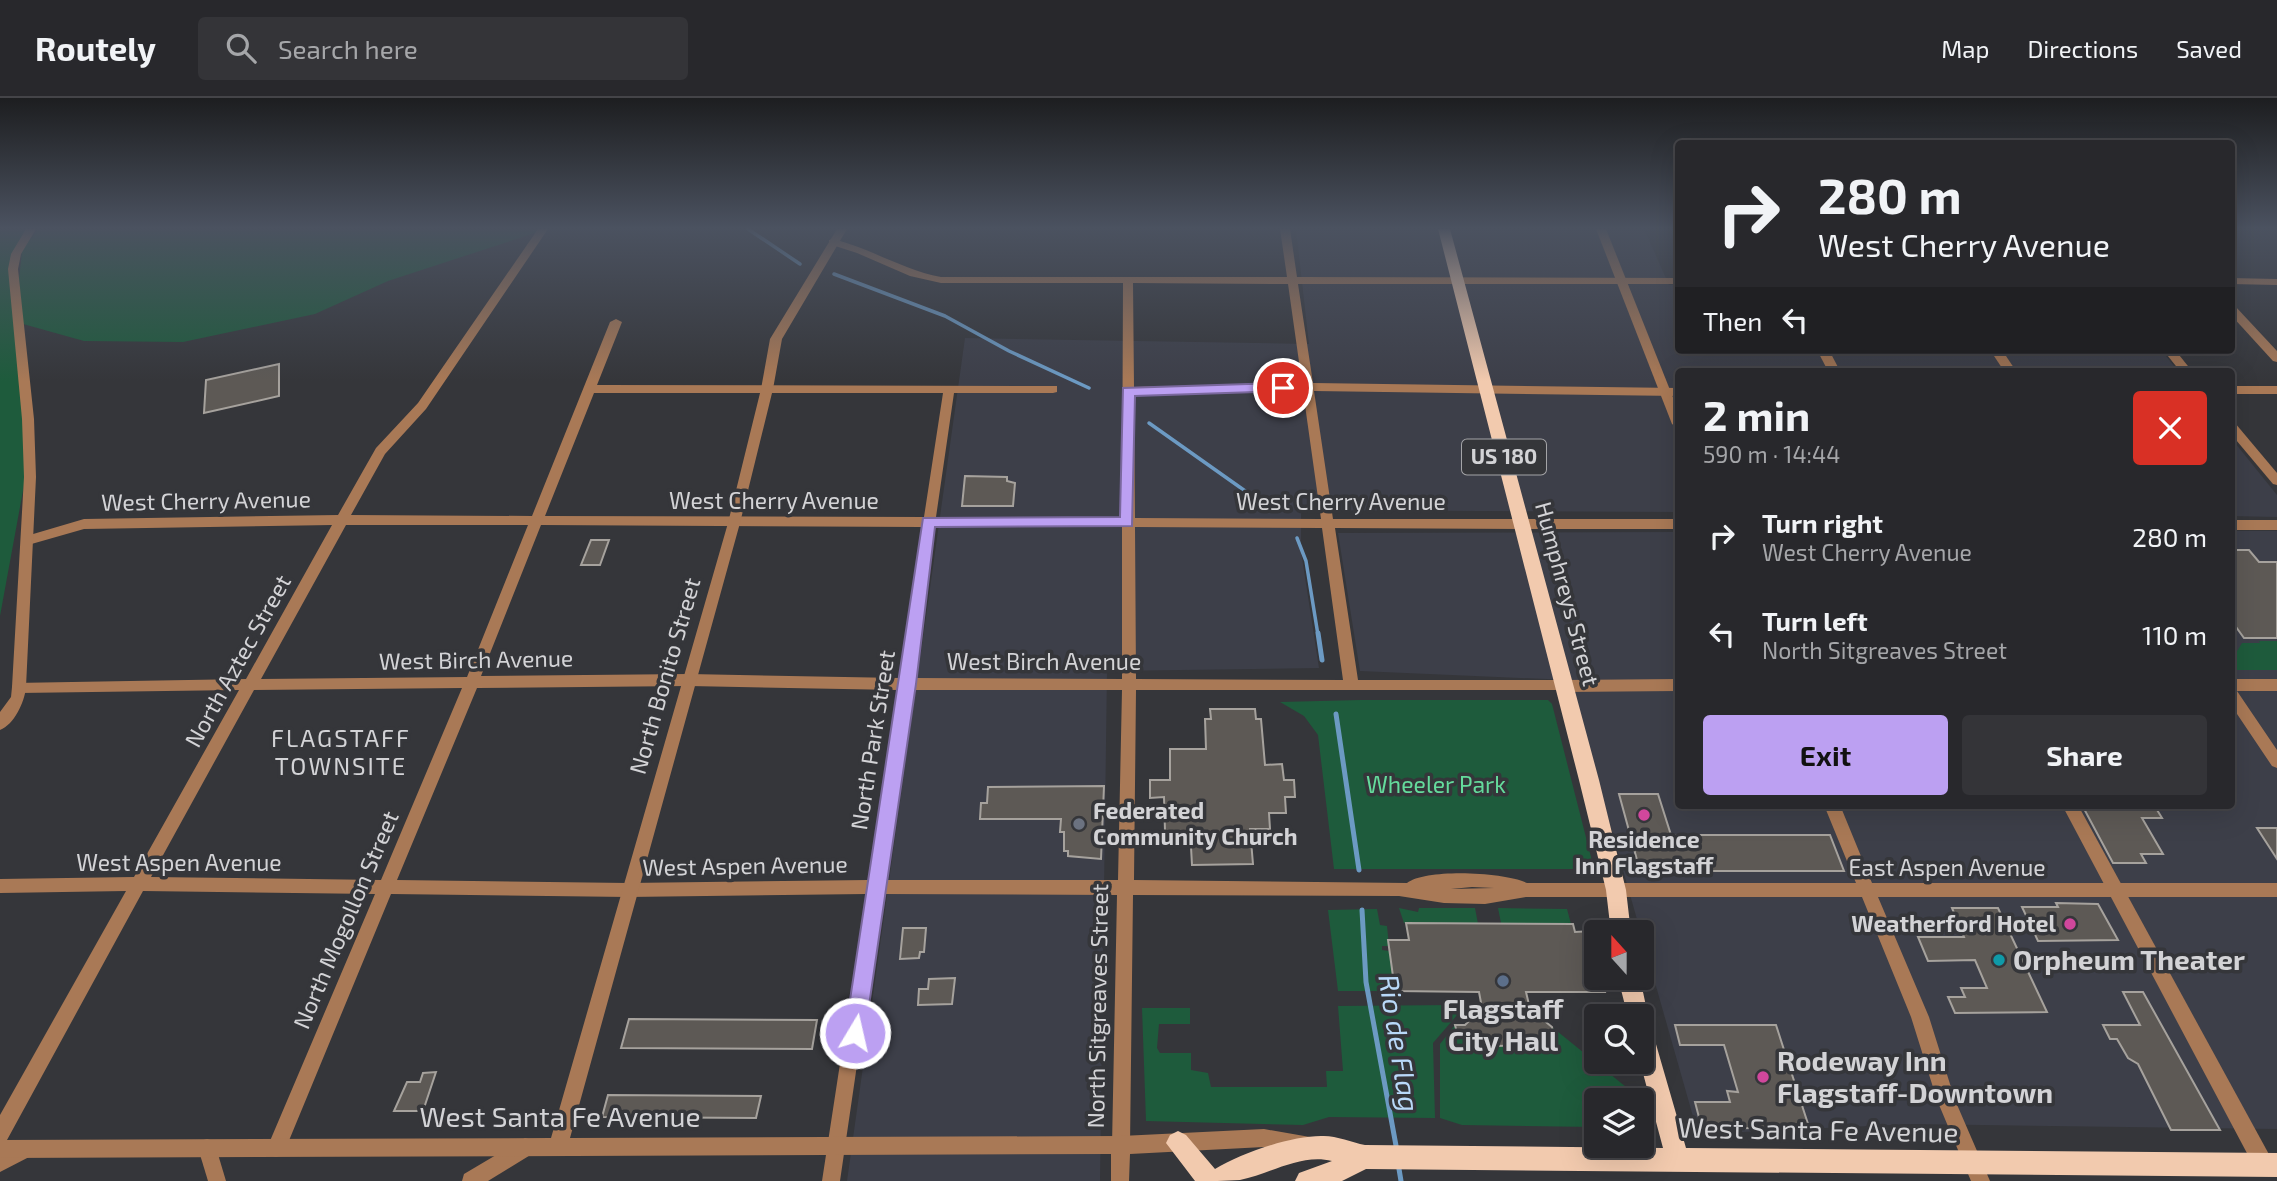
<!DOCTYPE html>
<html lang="en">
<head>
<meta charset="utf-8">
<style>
	:root { --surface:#28282c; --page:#343438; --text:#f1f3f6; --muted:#a5a6a9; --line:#444448; --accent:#bca0f2 }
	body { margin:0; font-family:"Exo 2",sans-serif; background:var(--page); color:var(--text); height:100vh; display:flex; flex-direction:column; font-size:26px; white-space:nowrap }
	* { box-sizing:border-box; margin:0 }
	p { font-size:23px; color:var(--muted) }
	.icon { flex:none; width:38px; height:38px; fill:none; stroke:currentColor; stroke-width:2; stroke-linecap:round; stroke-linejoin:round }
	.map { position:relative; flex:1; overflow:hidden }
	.drawer { position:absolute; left:1675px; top:270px; width:560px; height:441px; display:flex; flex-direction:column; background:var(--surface); border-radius:7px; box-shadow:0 7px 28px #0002,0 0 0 2px var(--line) }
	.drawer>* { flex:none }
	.hud { position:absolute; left:1675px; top:42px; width:560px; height:214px; border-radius:7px; box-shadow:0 7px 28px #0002,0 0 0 2px var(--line); background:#28282c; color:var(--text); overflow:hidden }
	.needle { width:46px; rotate:339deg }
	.fabs { position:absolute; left:1584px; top:822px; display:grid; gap:14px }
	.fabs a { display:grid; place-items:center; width:70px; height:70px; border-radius:7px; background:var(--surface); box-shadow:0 7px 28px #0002,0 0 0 2px var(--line); font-size:35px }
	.pin { position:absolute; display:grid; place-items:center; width:60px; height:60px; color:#fff; margin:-30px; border:4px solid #fff; border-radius:50%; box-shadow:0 2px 7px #0007 }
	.me { position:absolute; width:77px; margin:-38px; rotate:9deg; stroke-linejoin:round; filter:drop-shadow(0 0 5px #0008) }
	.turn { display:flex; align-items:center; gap:24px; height:147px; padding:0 28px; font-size:32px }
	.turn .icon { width:91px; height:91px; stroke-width:2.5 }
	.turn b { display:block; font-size:49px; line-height:60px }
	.then { display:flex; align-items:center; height:66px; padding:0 28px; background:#0003; gap:14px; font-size:26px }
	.round { display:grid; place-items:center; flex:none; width:74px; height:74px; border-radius:7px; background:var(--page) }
	.headline { display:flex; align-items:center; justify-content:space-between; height:119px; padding:0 28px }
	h1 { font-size:42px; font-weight:700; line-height:52px }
	.cta { display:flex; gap:14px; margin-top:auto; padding:14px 28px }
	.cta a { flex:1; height:80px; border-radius:7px; background:var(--accent); color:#111; font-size:28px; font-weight:700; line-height:80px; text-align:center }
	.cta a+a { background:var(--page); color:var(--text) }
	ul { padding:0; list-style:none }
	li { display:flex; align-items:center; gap:21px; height:98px; padding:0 28px }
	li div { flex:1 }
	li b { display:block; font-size:26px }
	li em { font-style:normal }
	header { display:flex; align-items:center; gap:42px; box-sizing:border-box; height:98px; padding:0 35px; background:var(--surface); border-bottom:2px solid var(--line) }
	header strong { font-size:33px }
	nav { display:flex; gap:38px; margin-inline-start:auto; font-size:24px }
	.search { width:490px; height:63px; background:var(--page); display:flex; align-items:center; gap:18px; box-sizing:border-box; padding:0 24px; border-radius:7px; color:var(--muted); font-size:26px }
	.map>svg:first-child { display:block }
	.built { fill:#3d3f49 }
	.green { fill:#1e5b3c }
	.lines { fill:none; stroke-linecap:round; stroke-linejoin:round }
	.stream-far1 { stroke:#6c9ac3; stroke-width:3.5 }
	.stream { stroke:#6c9ac3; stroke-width:5 }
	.building { fill:#5d5955; stroke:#a6a29d; stroke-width:2 }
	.minor { fill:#a97956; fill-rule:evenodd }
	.tertiary { fill:#a97956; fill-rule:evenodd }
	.primary { fill:#f2caae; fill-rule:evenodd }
	.route { fill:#bca0f2; stroke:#7a689d; stroke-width:2 }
	.hotel-dot { fill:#d1479c; stroke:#35363a; stroke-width:2.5 }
	.worship-dot { fill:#6b7280; stroke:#35363a; stroke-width:2.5 }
	.culture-dot { fill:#0f9aa8; stroke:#35363a; stroke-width:2.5 }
	.service-dot { fill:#5c6f8a; stroke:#35363a; stroke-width:2.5 }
	.labels { text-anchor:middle; stroke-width:7; stroke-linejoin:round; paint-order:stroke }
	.shield { fill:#35363a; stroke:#a4a4a7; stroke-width:2 }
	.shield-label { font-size:21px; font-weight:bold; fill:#d3d3d6 }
	.street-label { font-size:23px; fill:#d3d3d6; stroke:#35363a }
	.park-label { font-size:23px; fill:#64db9c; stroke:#35363a }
	.poi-label { font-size:23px; font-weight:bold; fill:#d3d3d6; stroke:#35363a; text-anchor:start }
	.neighbourhood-label { font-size:24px; letter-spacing:2px; fill:#d3d3d6; stroke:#35363a }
	.near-poi-label { font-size:28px; font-weight:bold; fill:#d3d3d6; stroke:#35363a; text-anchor:start }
	.near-water-label { font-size:28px; font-style:italic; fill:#b9d9f9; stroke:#35363a }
	.near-street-label { font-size:28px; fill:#d3d3d6; stroke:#35363a }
</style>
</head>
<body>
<header>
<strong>Routely</strong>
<div class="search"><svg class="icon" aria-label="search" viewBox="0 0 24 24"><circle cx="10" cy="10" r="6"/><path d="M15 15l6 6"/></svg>Search here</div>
<nav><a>Map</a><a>Directions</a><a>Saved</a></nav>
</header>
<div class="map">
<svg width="2277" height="1083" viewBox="0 0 2277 1083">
	<rect width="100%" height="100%" fill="#35363a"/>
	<!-- built -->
	<g class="built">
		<path d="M 1296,131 L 1644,131 L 1669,187 L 1678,187 L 1678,252 L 2161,252 L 2178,273 L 1678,273 L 1678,414 L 1301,412 L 1301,453 L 1319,570 L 1107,573 L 1100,1083 L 847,1083 L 965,240 L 1309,246 Z"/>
		<path d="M 2231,340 L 2277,397 L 2277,419 L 2231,418 Z"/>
		<path d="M 2231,433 L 2277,433 L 2277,1031 L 1912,1026 L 1698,1036 L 1569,582 L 1360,573 L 1338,435 L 1678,434 L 1678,707 L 2231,707 Z"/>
	</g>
	<!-- green -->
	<g class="green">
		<path d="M 0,131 L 36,131 L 29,144 L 38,131 L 538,131 L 535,135 L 388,183 L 315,216 L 183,244 L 84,243 L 23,226 L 19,181 L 22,154 L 13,171 L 29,360 L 0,518 Z"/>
		<path d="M 2259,543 L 2277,543 L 2277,572 L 2235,572 L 2231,563 L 2242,545 L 2260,545 Z"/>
		<path d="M 1360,602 L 1548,602 L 1552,606 L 1592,763 L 1579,771 L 1334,771 L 1318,637 L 1304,618 L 1280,604 Z"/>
		<path d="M 1399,810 L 1418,814 L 1419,810 L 1475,810 L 1478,826 L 1404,825 Z"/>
		<path d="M 1498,810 L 1567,811 L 1571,826 L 1501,825 Z"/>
		<path d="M 1377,811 L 1380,827 L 1387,828 L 1389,848 L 1382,848 L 1382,852 L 1389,853 L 1395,893 L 1338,893 L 1328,812 Z"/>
		<path d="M 1456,907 L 1458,916 L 1433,945 L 1435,1020 L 1329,1019 L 1303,1027 L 1146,1023 L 1142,910 L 1190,910 L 1190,926 L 1159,926 L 1157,950 L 1160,955 L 1191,955 L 1191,972 L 1208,975 L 1211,989 L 1327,989 L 1326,973 L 1343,973 L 1338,908 Z"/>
		<path d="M 1455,927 L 1458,939 L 1487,939 L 1498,948 L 1527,947 L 1533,938 L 1553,939 L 1552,929 L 1647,1006 L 1649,1014 L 1642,1024 L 1642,1003 L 1596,1003 L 1596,1029 L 1462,1027 L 1440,1020 L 1440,946 Z"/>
	</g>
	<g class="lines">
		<!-- stream-far1 -->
		<g class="stream-far1">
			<path d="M 748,131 L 800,166"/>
			<path d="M 834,176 L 945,218 L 1009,253 L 1089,290"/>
			<path d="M 1149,325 L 1265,407"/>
			<path d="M 1297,440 L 1306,463 L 1318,537"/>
		</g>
		<!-- stream -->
		<g class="stream">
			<path d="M 1318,535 L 1322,562"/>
			<path d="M 1336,616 L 1359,772"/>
			<path d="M 1362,812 L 1366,884 L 1397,1053"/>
			<path d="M 1398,1065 L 1401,1083"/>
		</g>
	</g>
	<!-- building -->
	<g class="building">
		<path d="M 279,266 L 279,298 L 204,315 L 206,282 Z"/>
		<path d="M 965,378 L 1007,379 L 1007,383 L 1015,385 L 1013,408 L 962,408 Z"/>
		<path d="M 591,442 L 609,442 L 600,467 L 581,467 Z"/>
		<path d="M 2231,452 L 2249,452 L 2259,464 L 2277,464 L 2277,540 L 2244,540 L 2231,522 Z"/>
		<path d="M 1210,611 L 1255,611 L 1256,621 L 1261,621 L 1265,667 L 1282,666 L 1284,682 L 1294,682 L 1295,699 L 1285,699 L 1286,715 L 1269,715 L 1270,731 L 1250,731 L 1253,766 L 1192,767 L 1191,749 L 1172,749 L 1171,733 L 1165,733 L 1164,699 L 1150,700 L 1150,682 L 1170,682 L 1170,651 L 1206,651 L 1205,621 L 1211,621 Z"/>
		<path d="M 1104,688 L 1101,761 L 1068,758 L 1068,753 L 1064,753 L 1064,734 L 1060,734 L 1061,721 L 980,721 L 981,705 L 987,705 L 988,689 Z"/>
		<path d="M 1619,696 L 1658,696 L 1671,737 L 1830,737 L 1844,773 L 1640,773 Z"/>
		<path d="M 2082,707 L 2154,707 L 2162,720 L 2142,720 L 2163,756 L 2141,756 L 2146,765 L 2113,765 Z"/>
		<path d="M 2257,730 L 2277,730 L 2277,761 Z"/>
		<path d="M 2056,805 L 2098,806 L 2118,842 L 2038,843 L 2022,809 L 2058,809 Z"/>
		<path d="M 1952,810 L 1998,810 L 2047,914 L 1955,915 L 1948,899 L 1965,899 L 1961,890 L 1987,890 L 1975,862 L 1928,863 L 1918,839 L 1964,839 Z"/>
		<path d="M 1406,825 L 1573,826 L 1575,834 L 1592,833 L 1596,841 L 1596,880 L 1602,880 L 1605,894 L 1526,894 L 1530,911 L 1552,929 L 1554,939 L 1533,938 L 1527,947 L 1497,948 L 1487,939 L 1458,939 L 1455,927 L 1465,927 L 1482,910 L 1479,894 L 1395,893 L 1388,842 L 1409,842 Z"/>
		<path d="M 903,830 L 926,830 L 924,854 L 920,854 L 919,860 L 900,861 Z"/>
		<path d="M 955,880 L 952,906 L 918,907 L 919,891 L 928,891 L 929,881 Z"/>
		<path d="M 2123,894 L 2143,894 L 2220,1032 L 2171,1032 L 2138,966 L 2128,960 L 2117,941 L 2110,941 L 2103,927 L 2140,927 Z"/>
		<path d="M 629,921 L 817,922 L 812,951 L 621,950 Z"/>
		<path d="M 1675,927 L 1776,927 L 1809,1029 L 1702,1031 L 1695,1004 L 1730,1004 L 1727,993 L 1738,994 L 1724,947 L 1680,947 Z"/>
		<path d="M 436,974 L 423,1013 L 394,1013 L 407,984 L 420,984 L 423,975 Z"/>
		<path d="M 608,997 L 761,998 L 756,1020 L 602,1019 Z"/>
	</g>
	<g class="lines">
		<!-- minor -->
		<g class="minor">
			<path d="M 538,131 L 548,131 L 426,311 L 385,356 L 351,417 L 532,418 L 610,224 L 616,221 L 622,224 L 597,287 L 1057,288 L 1057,294 L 1053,295 L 954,295 L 936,419 L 1122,420 L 1123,185 L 941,185 L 910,178 L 857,155 L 829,146 L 829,142 L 833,141 C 870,150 903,172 941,179 L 1287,179 L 1280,131 L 1290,131 L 1297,179 L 1678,180 L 1678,186 L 1298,186 L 1313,285 L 1678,290 L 1678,298 L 1314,293 L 1333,421 L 1522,421 L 1528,426 L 1522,431 L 1335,430 L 1358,582 L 1564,582 L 1569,584 L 1571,588 L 1569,592 L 1136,592 L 1134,782 L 1407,785 C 1426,770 1505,774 1527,785 L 1616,785 L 1622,787 L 1624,792 L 1622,797 L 1616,799 L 1526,799 L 1485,806 L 1444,805 L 1399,798 L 1133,797 L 1130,1047 L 1128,1054 L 1121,1056 L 1114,1054 L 1112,1047 L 1117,797 L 882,796 L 840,1083 L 822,1083 L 866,796 L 628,799 L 391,796 L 283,1057 L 276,1059 L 269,1057 L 267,1050 L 375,796 L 143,793 L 7,1042 L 0,1044 L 0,1017 L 126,793 L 0,795 L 0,781 L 134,779 L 239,592 L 19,595 L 14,593 L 12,589 L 14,585 L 246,581 L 332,427 L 84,431 L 28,447 L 23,445 L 21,442 L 23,439 L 84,421 L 338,417 L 376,350 L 418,305 ZM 1133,185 L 1288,186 L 1302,285 L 1134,289 ZM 1303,293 L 1321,421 L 1135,420 L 1134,297 ZM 594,295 L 943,295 L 924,419 L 545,418 ZM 346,427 L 528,427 L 467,579 L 261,581 ZM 541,427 L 922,429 L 899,580 L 689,576 L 481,578 ZM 935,429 L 1122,429 L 1122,581 L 913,580 ZM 1135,429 L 1322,430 L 1343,582 L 1136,581 ZM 689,588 L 897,592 L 868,782 L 628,785 L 397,782 L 477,590 ZM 462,590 L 381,782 L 151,779 L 254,592 ZM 912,592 L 1122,592 L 1118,782 L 884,782 ZM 1472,789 L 1494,790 L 1451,791 Z"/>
			<path d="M 2231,180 L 2277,181 L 2277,187 L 2231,186 Z"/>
			<path d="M 2231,207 L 2235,208 L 2277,253 L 2277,264 L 2273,263 L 2231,217 Z"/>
			<path d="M 1817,252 L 1829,252 L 1840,273 L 1828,273 Z"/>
			<path d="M 2163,252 L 2175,252 L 2192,273 L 2180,273 Z"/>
			<rect x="2231" y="288" width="46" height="8"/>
			<path d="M 2231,324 L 2235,325 L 2277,375 L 2277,387 L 2273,386 L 2231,336 Z"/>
			<path d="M 2062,707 L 2078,707 L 2271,1060 L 2273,1067 L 2271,1074 L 2264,1076 L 2257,1074 Z"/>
			<path d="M 525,1040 L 532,1042 L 534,1049 L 532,1056 L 488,1083 L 462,1083 L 464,1076 Z"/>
			<path d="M 207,1041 L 214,1043 L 226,1083 L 208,1083 L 198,1050 L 200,1043 Z"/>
			<path d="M 24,1042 L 31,1044 L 33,1051 L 31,1058 L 0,1074 L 0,1055 Z"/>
		</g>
		<!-- tertiary -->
		<g class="tertiary">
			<path d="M 26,131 L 36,131 L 21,156 L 18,171 L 34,321 L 36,379 L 26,589 C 25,603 14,627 0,632 L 0,614 L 11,599 L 12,589 L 24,379 L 22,321 L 8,171 L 11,156 Z"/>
			<path d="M 837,131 L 847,131 L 782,241 L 773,291 L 740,425 L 570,1040 L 1121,1038 L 1264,1031 L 1310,1039 L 1312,1046 L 1310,1053 L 1303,1055 L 1264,1049 L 1130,1056 L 1129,1083 L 1111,1083 L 1111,1056 L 0,1060 L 0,1042 L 551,1040 L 728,425 L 761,291 L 770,241 Z"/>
			<path d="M 1596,131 L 1606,131 L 1678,312 L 1678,330 L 1672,326 Z"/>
			<path d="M 1990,252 L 2002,252 L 2016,273 L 2004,273 Z"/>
			<path d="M 1522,421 L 1678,421 L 1678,431 L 1522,431 L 1516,426 Z"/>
			<rect x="2231" y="422" width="46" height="10"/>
			<path d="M 1678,581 L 1678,593 L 1564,594 L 1559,592 L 1557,588 L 1559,584 L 1564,582 Z"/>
			<path d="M 2231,581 L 2277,581 L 2277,593 L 2237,593 L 2277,652 L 2277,670 L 2272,668 L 2231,607 Z"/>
			<path d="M 1824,707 L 1840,707 L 1872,785 L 2277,785 L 2277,799 L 1878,799 L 1929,919 L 1955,1002 L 1990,1083 L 1971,1083 L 1937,1002 L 1911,919 L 1862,799 L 1616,799 L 1610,797 L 1608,792 L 1610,787 L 1616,785 L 1856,785 Z"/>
		</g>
		<!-- primary -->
		<g class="primary">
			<path d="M 1438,131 L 1450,131 L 1599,682 L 1626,792 L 1631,835 L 1611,835 L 1606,792 L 1579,682 Z"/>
			<path d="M 1618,880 L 1640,880 L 1649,922 L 1686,1050 L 2277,1055 L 2277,1079 L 1366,1071 L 1342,1083 L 1295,1083 L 1299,1075 L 1332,1063 C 1301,1055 1270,1076 1240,1082 C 1226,1083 1209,1083 1195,1083 L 1166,1045 L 1170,1037 L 1178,1033 L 1186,1037 L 1215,1071 C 1241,1055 1291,1038 1321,1038 C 1335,1037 1351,1044 1365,1047 L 1663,1050 L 1640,964 L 1642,919 L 1628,919 Z"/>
		</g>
	</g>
	<!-- sky -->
	<linearGradient id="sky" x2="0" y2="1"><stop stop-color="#1d1e20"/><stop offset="0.46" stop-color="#4b5260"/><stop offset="1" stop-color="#4b5260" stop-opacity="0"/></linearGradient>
	<rect width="2277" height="283" fill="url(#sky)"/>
	<!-- route -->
	<path class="route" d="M 1283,285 L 1289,290 L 1287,293 L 1135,298 L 1132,428 L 935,429 L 916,586 L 865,935 L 862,942 L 855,945 L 848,942 L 845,935 L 923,420 L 1120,419 L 1123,290 Z"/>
	<!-- markers -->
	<g class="hotel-dot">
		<circle cx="1644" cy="717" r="7"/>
		<circle cx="2070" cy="826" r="7"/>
		<circle cx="1763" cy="979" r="7"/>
	</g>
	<circle class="worship-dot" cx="1079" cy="726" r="7"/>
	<circle class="culture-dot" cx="1999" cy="862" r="7"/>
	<circle class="service-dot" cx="1503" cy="883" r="7"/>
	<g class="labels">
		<!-- shield labels -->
		<rect class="shield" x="1462" y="341.5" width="84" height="35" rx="5"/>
		<g class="shield-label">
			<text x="1504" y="366">US 180</text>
		</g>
		<!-- street labels -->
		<g class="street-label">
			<text transform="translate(206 403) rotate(-1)" y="8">West Cherry Avenue</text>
			<text x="774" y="411">West Cherry Avenue</text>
			<text x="1341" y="412">West Cherry Avenue</text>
			<text transform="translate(1567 496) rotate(75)" y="8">Humphreys Street</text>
			<text transform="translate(476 562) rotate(-1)" y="8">West Birch Avenue</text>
			<text transform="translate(238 563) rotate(-61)" y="8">North Aztec Street</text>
			<text x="1044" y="572">West Birch Avenue</text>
			<text transform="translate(665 578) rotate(-74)" y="8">North Bonito Street</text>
			<text transform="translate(873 642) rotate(-81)" y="8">North Park Street</text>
			<text x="179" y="773">West Aspen Avenue</text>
			<text transform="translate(745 768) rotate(-1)" y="8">West Aspen Avenue</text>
			<text x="1947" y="778">East Aspen Avenue</text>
			<text transform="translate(346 822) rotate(-67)" y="8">North Mogollon Street</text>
			<text transform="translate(1098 908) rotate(-89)" y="8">North Sitgreaves Street</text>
		</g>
		<!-- park labels -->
		<g class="park-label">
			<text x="1436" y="695">Wheeler Park</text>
		</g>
		<!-- poi labels -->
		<g class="poi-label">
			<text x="1093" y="721">Federated<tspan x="1093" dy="26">Community Church</tspan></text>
			<text x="1644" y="750" text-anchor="middle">Residence<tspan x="1644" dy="26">Inn Flagstaff</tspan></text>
			<text x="2056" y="834" text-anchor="end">Weatherford Hotel</text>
		</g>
		<!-- neighbourhood labels -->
		<g class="neighbourhood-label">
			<text x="341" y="649">FLAGSTAFF<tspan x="341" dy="28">TOWNSITE</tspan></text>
		</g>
		<!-- near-poi labels -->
		<g class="near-poi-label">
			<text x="2013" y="872">Orpheum Theater</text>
			<text x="1503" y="921" text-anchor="middle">Flagstaff<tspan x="1503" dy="32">City Hall</tspan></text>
			<text x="1777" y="973">Rodeway Inn<tspan x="1777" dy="32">Flagstaff-Downtown</tspan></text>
		</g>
		<!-- near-water labels -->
		<g class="near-water-label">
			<text transform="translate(1399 945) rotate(81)" y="10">Rio de Flag</text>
		</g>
		<!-- near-street labels -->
		<g class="near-street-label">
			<text x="560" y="1029">West Santa Fe Avenue</text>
			<text transform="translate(1818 1032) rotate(1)" y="10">West Santa Fe Avenue</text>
		</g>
	</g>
</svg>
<div class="fabs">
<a><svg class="needle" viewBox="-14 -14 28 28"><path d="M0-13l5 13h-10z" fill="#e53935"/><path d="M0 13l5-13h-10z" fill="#a5a6a9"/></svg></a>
<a><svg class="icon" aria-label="search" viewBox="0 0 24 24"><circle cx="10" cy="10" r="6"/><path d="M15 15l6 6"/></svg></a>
<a><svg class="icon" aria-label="layers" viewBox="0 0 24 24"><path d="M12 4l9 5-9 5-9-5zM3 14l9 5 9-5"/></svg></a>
</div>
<div class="pin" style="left:1283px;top:290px;background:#d93025"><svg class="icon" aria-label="arrive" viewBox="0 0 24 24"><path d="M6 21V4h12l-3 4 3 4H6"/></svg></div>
<svg class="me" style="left:855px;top:935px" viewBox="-20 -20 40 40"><circle r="17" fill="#bca0f2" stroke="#fff" stroke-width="3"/><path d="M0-11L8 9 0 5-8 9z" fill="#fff"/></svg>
<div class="hud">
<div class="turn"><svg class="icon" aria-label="right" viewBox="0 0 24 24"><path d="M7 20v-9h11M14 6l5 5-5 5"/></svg><div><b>280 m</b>West Cherry Avenue</div></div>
<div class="then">Then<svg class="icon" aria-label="left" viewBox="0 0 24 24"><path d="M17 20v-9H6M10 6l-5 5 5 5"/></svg></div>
</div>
<section class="drawer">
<div class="headline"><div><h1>2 min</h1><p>590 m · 14:44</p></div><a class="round" style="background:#d93025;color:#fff"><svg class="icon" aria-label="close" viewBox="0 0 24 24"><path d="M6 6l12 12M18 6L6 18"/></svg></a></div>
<ul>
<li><svg class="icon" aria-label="right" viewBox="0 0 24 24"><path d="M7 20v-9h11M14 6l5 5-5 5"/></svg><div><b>Turn right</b><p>West Cherry Avenue</p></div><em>280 m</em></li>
<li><svg class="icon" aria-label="left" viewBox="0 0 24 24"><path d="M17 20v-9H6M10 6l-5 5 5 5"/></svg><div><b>Turn left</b><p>North Sitgreaves Street</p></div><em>110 m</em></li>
</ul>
<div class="cta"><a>Exit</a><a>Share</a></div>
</section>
</div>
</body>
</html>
